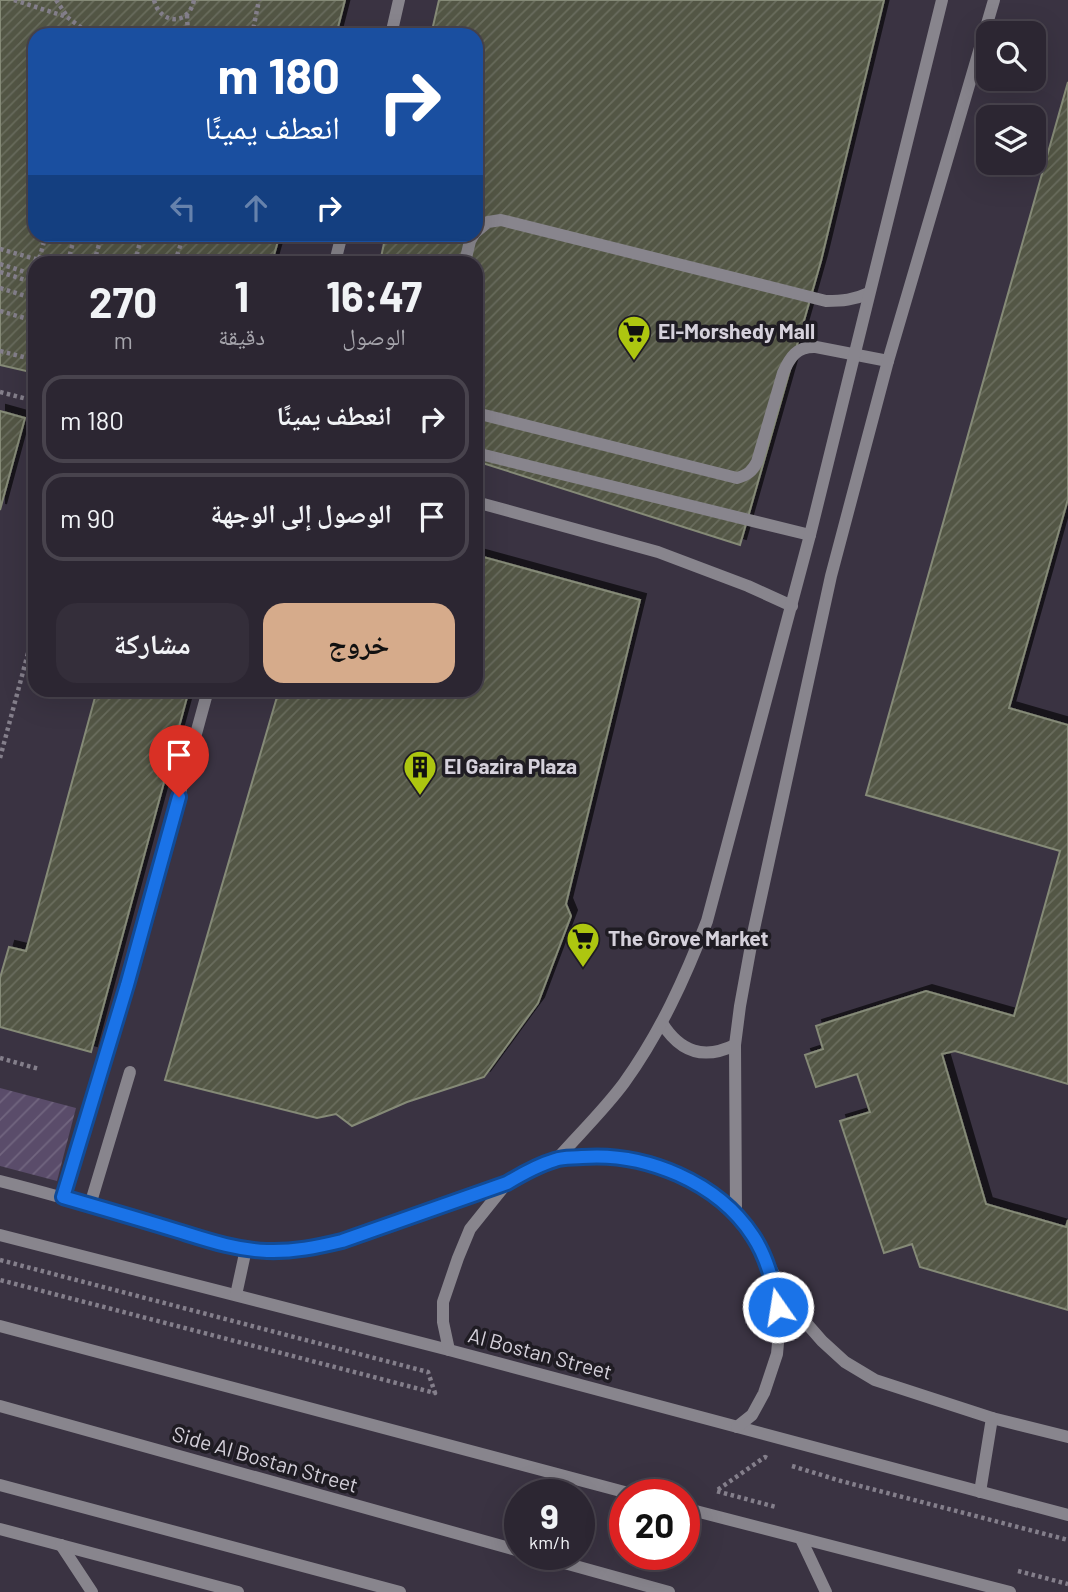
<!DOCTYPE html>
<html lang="ar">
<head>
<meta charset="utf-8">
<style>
	:root { --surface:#2c2632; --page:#342e3a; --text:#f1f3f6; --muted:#a6a5ac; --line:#48434d; --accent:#d6ab8b }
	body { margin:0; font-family:Barlow,"Noto Naskh Arabic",sans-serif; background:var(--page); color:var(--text); direction:rtl; height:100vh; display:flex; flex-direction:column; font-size:26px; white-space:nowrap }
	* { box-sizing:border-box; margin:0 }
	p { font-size:23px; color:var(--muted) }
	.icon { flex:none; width:38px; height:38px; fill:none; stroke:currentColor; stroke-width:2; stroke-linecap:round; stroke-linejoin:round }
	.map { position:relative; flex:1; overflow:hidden; direction:ltr }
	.side { position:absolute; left:28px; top:256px; width:455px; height:441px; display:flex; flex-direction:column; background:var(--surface); border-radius:21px; box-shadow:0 7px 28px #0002,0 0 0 2px var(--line); direction:rtl }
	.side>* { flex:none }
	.banner { position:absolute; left:28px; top:28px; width:455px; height:214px; border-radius:21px; box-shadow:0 7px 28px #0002,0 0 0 2px var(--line); direction:rtl; background:#1a4fa0; color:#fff; overflow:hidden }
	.fabs { position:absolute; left:976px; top:21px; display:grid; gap:14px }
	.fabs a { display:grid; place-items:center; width:70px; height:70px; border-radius:14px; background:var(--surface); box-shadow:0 7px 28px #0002,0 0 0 2px var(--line); font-size:35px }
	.speed { position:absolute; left:504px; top:1479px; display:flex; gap:14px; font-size:35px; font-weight:700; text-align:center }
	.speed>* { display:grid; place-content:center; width:91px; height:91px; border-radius:50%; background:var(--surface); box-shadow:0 7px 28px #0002,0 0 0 2px var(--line); line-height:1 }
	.speed small { font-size:18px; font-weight:400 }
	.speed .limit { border:10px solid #d22; background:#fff; color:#111 }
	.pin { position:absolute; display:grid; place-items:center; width:60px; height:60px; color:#fff; margin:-72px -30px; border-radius:50% 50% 50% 0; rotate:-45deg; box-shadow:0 0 7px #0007 }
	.pin .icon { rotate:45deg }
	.me { position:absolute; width:77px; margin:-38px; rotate:347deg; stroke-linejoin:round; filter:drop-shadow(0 0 5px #0008) }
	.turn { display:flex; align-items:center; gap:24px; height:147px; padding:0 28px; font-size:32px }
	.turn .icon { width:91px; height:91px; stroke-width:2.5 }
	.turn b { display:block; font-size:49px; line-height:60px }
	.lanes { display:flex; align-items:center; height:66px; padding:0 28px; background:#0003; justify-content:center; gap:35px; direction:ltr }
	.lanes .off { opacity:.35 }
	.eta { display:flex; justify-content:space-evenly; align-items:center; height:119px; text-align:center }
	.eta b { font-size:42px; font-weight:700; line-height:49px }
	.cta { display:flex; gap:14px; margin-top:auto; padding:14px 28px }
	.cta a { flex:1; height:80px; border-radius:21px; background:var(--accent); color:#111; font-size:28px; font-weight:700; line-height:80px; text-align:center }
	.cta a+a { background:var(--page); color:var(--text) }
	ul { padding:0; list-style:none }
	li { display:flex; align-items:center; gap:21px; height:88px; margin:0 14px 10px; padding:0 14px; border:4px solid var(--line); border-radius:21px }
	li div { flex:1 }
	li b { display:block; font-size:26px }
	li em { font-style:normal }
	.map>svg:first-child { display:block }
	.garden { fill:url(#garden-furrows) }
	.building { fill:url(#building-hatch); stroke:#858a77; stroke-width:2; filter:url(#shadow) }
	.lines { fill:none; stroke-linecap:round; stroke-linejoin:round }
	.path { stroke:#847f8b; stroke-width:4.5; stroke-dasharray:3.5 3.5; stroke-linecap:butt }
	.minor { stroke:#88858d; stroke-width:12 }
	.route-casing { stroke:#114b97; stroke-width:18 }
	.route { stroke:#1a73e8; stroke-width:12 }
	.labels { text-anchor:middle; stroke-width:7; stroke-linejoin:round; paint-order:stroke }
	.poi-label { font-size:21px; font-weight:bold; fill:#d5d1db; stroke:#1f1c23; text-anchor:start }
	.street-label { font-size:21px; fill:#d5d1db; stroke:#1f1c23 }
</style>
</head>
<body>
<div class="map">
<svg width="1068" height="1592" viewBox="0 0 1068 1592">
	<defs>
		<pattern id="garden-furrows" width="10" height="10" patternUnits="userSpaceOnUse" patternTransform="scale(1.75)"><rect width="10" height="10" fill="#5a4c6a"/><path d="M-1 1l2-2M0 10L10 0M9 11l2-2" fill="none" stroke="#71657f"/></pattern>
		<pattern id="building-hatch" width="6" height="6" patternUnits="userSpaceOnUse" patternTransform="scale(1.75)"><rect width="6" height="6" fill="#525644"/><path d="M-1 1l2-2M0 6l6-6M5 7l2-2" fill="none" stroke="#6a6d5e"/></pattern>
		<filter id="shadow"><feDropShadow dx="6" dy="-6" stdDeviation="0" flood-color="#0009"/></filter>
	</defs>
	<rect width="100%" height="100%" fill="#3a3342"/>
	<!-- garden -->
	<path class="garden" d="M 0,1088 L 76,1108 L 57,1181 L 0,1166 Z"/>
	<!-- building -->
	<g class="building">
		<path d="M 0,0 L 345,0 L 336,35 L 35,35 L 35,234 L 280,234 L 272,262 L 35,262 L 35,373 L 0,365 Z"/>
		<path d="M 439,0 L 884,0 L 821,261 L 740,545 L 476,461 L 476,262 L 380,262 L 386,234 L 476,234 L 476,35 L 431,35 Z"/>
		<path d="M 1068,82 L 1068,499 L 1009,708 L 1068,725 L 1068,1084 L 955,1051 L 942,1054 L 986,1204 L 1066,1227 L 1068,1220 L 1068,1310 L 920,1267 L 912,1244 L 884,1253 L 840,1121 L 870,1112 L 857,1074 L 816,1087 L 805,1055 L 823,1049 L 816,1026 L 926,991 L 1014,1016 L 1060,851 L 866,795 Z"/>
		<path d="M 0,411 L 25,418 L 0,510 Z"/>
		<path d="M 476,555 L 640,600 L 566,904 L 571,916 L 538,1003 L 484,1077 L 407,1102 L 352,1126 L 336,1114 L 317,1118 L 165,1080 L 279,690 L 476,690 Z"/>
		<path d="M 97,690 L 189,690 L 91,1052 L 0,1027 L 0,978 L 9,947 L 26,951 Z"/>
	</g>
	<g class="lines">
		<!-- path -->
		<g class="path">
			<path d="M 14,0 L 67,17 L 91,35"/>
			<path d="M 56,0 L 67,16"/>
			<path d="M 154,0 C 160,25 189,26 194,0"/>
			<path d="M 187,15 L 188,35"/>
			<path d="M 252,35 L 259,0"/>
			<path d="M 0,249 L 39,260 L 46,234"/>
			<path d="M 68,262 L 75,234"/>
			<path d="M 94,262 L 102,234"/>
			<path d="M 135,262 L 142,234"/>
			<path d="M 175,262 L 184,234"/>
			<path d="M 0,264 L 35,275"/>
			<path d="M 0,272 L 35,283"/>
			<path d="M 0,288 L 35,299"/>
			<path d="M 0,311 L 35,321"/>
			<path d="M 0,351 L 35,360"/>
			<path d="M 0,392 L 35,401"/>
			<path d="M 0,758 L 35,627"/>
			<path d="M 0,1058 L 39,1069"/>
			<path d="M 0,1260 L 428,1372 L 435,1393 L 0,1280"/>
			<path d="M 767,1458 L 765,1457 L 716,1491 L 776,1507"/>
			<path d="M 792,1466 L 841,1481 L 1068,1540"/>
			<path d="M 1018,1571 L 1068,1584"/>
		</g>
		<!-- minor -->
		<g class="minor">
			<path d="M 391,35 L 399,0"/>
			<path d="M 476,232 L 488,222 L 501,220 L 826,301 C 842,301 854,300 869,293"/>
			<path d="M 335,262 L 342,234"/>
			<path d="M 465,262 L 470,241 L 474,234"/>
			<path d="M 476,413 L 737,478 C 748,475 752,471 757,462 L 783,373 C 790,357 797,346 816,347 L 888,361"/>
			<path d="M 476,453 L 810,535"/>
			<path d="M 476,502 L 658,552 L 748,586 L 792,606"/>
			<path d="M 662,1023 C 680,1052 704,1060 735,1045"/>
			<path d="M 557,1159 C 579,1134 604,1110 624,1083 C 660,1033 685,978 707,921 L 810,535 L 942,0"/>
			<path d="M 0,1181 C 52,1194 103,1209 154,1224 C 191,1235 229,1250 268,1251 C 294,1252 318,1247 342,1241 L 507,1183 L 527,1171 L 557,1159 L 595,1156 L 634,1160 L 671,1171 L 706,1190 L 736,1214 L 754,1237 L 783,1291 L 801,1317 L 822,1341 L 845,1362 L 875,1380 L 992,1418 L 1068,1437"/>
			<path d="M 63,1197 L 127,986 L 208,690"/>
			<path d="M 90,1205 L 130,1072"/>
			<path d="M 736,1214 L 735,1045 L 740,1006 L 754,929 L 831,576 L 888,361 L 994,0"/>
			<path d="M 0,1235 L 449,1350 L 1068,1515"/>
			<path d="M 236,1295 L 246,1249"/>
			<path d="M 0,1326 L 632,1494"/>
			<path d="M 449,1350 L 443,1322 L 443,1302 L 458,1258 L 470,1229 L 507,1183"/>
			<path d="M 0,1406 L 520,1551"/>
			<path d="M 737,1427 L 752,1415 L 764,1393 L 777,1354 L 780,1321 L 772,1280"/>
			<path d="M 0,1485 L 400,1592"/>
			<path d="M 980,1492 L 992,1418"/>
			<path d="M 684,1508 L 1010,1592"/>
			<path d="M 0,1529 L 238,1592"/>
			<path d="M 801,1539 L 826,1592"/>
			<path d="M 61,1545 L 92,1592"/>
			<path d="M 532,1554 L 669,1592"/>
		</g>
	</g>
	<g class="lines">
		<defs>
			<path id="route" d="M 179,797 L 127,985 L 63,1197 C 101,1208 139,1219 178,1231 C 207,1240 236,1250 267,1251 C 293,1252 317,1247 342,1241 L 507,1183 C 522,1174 538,1165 555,1160 C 563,1157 573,1158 582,1157 C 645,1152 718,1182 753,1236 C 767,1257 773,1282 778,1307"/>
		</defs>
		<!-- route casing -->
		<use href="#route" class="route-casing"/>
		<!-- route -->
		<use href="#route" class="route"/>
	</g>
	<!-- icons -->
	<defs>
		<symbol id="supermarket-pin" viewBox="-11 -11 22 30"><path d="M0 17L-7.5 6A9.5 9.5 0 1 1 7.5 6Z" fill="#adc610" stroke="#1f1c23"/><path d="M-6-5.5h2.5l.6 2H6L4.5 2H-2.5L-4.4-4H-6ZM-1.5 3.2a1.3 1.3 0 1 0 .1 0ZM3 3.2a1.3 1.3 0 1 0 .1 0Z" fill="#111"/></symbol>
		<symbol id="building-pin" viewBox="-11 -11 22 30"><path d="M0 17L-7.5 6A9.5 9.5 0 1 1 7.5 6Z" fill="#adc610" stroke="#1f1c23"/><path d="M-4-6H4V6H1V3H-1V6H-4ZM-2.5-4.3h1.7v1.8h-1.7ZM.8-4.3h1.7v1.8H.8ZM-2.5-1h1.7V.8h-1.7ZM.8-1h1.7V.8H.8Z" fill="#111"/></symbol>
	</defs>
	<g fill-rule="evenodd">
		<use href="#supermarket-pin" x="615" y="313" width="38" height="52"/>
		<use href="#building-pin" x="401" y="748" width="38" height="52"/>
		<use href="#supermarket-pin" x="564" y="920" width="38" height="52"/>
	</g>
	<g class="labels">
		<!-- poi labels -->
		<g class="poi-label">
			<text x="658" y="339">El-Morshedy Mall</text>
			<text x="444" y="774">El Gazira Plaza</text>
			<text x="608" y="946">The Grove Market</text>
		</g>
		<!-- street labels -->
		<g class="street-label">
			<text transform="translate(540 1354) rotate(15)" y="7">Al Bostan Street</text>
			<text transform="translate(265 1460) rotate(16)" y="7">Side Al Bostan Street</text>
		</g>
	</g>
</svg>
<div class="fabs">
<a><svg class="icon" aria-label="search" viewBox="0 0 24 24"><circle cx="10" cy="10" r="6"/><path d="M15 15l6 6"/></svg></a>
<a><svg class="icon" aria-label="layers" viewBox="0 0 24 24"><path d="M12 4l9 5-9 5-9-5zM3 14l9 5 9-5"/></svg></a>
</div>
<div class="speed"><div>9<small>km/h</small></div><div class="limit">20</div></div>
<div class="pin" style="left:179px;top:797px;background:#d93025"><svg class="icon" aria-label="arrive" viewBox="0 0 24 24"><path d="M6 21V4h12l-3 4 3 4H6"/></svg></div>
<svg class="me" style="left:778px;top:1307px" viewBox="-20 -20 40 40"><circle r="17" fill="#1a73e8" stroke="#fff" stroke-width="3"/><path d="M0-11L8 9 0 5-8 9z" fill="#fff"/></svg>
<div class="banner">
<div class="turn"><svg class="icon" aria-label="right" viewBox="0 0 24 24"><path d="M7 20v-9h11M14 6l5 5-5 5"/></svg><div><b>180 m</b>انعطف يمينًا</div></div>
<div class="lanes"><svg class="icon off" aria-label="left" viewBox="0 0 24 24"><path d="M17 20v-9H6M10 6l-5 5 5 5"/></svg><svg class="icon off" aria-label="ahead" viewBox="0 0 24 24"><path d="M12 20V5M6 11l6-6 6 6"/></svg><svg class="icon" aria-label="right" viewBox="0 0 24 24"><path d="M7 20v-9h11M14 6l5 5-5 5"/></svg></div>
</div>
<section class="side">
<div class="eta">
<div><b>16:47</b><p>الوصول</p></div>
<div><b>1</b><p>دقيقة</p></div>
<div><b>270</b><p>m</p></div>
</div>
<ul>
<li><svg class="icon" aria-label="right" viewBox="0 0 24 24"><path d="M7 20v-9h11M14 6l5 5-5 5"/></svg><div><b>انعطف يمينًا</b></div><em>180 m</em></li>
<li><svg class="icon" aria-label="arrive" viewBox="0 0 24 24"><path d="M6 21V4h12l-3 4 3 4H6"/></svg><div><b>الوصول إلى الوجهة</b></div><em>90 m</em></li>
</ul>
<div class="cta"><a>خروج</a><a>مشاركة</a></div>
</section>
</div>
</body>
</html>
